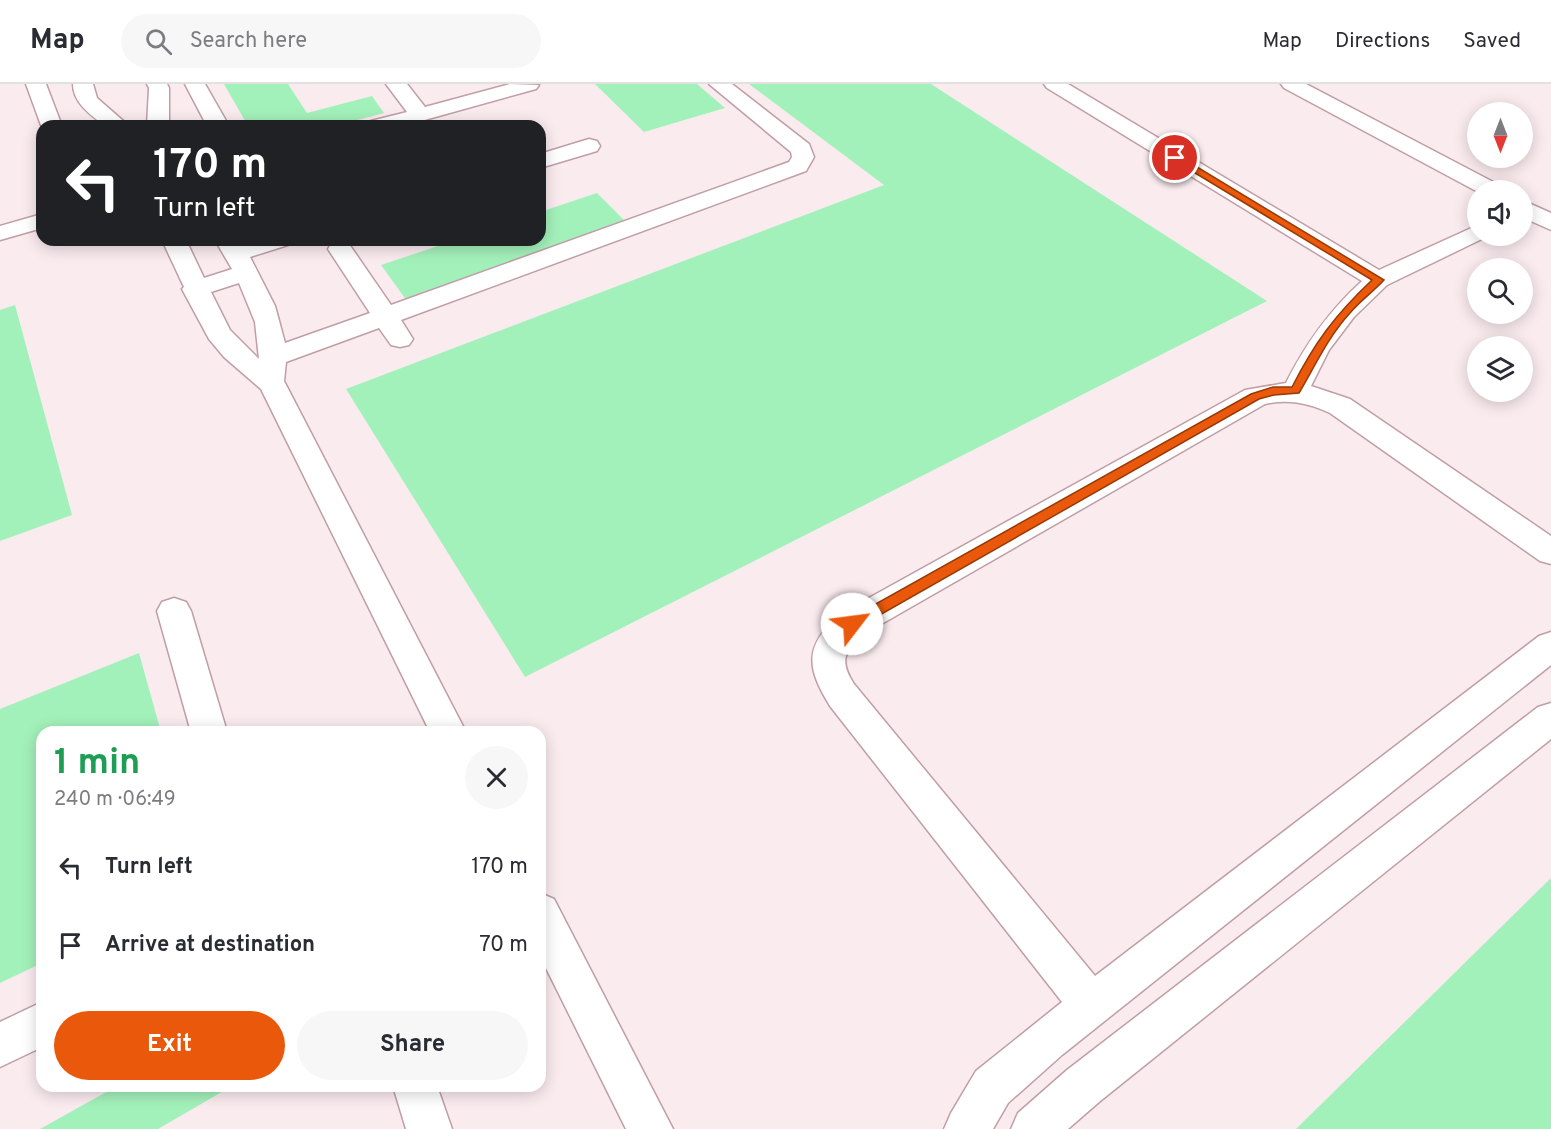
<!DOCTYPE html>
<html lang="en">
<head>
<meta charset="utf-8">
<style>
	:root { --surface:#fff; --page:#f7f7f7; --text:#2b2b33; --muted:#7c7c81; --line:#e1e1e2; --accent:#ea580c }
	body { margin:0; font-family:Overpass,sans-serif; background:var(--page); color:var(--text); height:100vh; display:flex; flex-direction:column; font-size:22px; white-space:nowrap }
	* { box-sizing:border-box; margin:0 }
	p { font-size:20px; color:var(--muted) }
	.icon { flex:none; width:33px; height:33px; fill:none; stroke:currentColor; stroke-width:2; stroke-linecap:round; stroke-linejoin:round }
	.map { position:relative; flex:1; overflow:hidden }
	.panel { position:absolute; left:36px; top:642px; width:510px; height:366px; display:flex; flex-direction:column; background:var(--surface); border-radius:18px; box-shadow:0 3px 15px #0003 }
	.panel>* { flex:none }
	.top-card { position:absolute; left:36px; top:36px; width:510px; height:126px; border-radius:18px; box-shadow:0 3px 15px #0003; background:#202124; color:#fff; overflow:hidden }
	.needle { width:39px; rotate:180deg }
	.fabs { position:absolute; left:1467px; top:18px; display:grid; gap:12px }
	.fabs a { display:grid; place-items:center; width:66px; height:66px; border-radius:50%; background:var(--surface); box-shadow:0 3px 15px #0003; font-size:30px }
	.pin { position:absolute; display:grid; place-items:center; width:51px; height:51px; color:#fff; margin:-26px; border:3px solid #fff; border-radius:50%; box-shadow:0 2px 6px #0007 }
	.me { position:absolute; width:66px; margin:-33px; rotate:60deg; stroke-linejoin:round; filter:drop-shadow(0 0 4px #0008) }
	.turn { display:flex; align-items:center; gap:21px; height:126px; padding:0 18px; font-size:27px }
	.turn .icon { width:78px; height:78px; stroke-width:2.5 }
	.turn b { display:block; font-size:42px; line-height:51px }
	.round { display:grid; place-items:center; flex:none; width:63px; height:63px; border-radius:32px; background:var(--page) }
	.overview { display:flex; align-items:center; justify-content:space-between; height:102px; padding:0 18px }
	h1 { font-size:36px; font-weight:700; line-height:45px; color:#1e9e55 }
	.button { display:flex; gap:12px; margin-top:auto; padding:12px 18px }
	.button a { flex:1; height:69px; border-radius:36px; background:var(--accent); color:#fff; font-size:24px; font-weight:700; line-height:69px; text-align:center }
	.button a+a { background:var(--page); color:var(--text) }
	ul { padding:0; list-style:none }
	li { display:flex; align-items:center; gap:18px; height:78px; padding:0 18px }
	li div { flex:1 }
	li b { display:block; font-size:22px }
	li em { font-style:normal }
	header { display:flex; align-items:center; gap:36px; box-sizing:border-box; height:84px; padding:0 30px; background:var(--surface); border-bottom:2px solid var(--line) }
	header strong { font-size:28px }
	nav { display:flex; gap:33px; margin-inline-start:auto; font-size:21px }
	.search { width:420px; height:54px; background:var(--page); display:flex; align-items:center; gap:15px; box-sizing:border-box; padding:0 21px; border-radius:33px; color:var(--muted); font-size:22px }
	.map>svg:first-child { display:block }
	.building { fill:#a3f1ba }
	.lines { fill:none; stroke-linecap:round; stroke-linejoin:round }
	.minor-casing { stroke:#c09ea6; stroke-width:3 }
	.minor { fill:#fff; fill-rule:evenodd }
	.route { fill:#ea580c; stroke:#983908; stroke-width:1.5 }
</style>
</head>
<body>
<header>
<strong>Map</strong>
<div class="search"><svg class="icon" aria-label="search" viewBox="0 0 24 24"><circle cx="10" cy="10" r="6"/><path d="M15 15l6 6"/></svg>Search here</div>
<nav><a>Map</a><a>Directions</a><a>Saved</a></nav>
</header>
<div class="map">
<svg width="1551" height="1045" viewBox="0 0 1551 1045">
	<rect width="100%" height="100%" fill="#faebef"/>
	<!-- building -->
	<g class="building">
		<path d="M 224,0 L 288,0 L 307,29 L 372,12 L 384,29 L 335,42 L 248,42 Z"/>
		<path d="M 595,0 L 697,0 L 725,24 L 644,48 Z"/>
		<path d="M 749,0 L 931,0 L 1267,217 L 525,593 L 346,305 L 884,101 Z"/>
		<path d="M 597,109 L 627,139 L 407,217 L 381,181 L 456,156 L 540,156 L 540,128 Z"/>
		<path d="M 15,221 L 72,431 L 0,457 L 0,226 Z"/>
		<path d="M 139,569 L 161,648 L 42,648 L 42,879 L 0,899 L 0,625 Z"/>
		<path d="M 1551,794 L 1551,1045 L 1296,1045 Z"/>
		<path d="M 117,1002 L 232,1002 L 158,1045 L 40,1045 Z"/>
	</g>
	<g class="lines">
		<defs>
			<g id="minor">
				<path d="M 26,0 L 46,0 L 62,42 L 42,42 L 42,44 Z"/>
				<path d="M 73,0 L 93,0 L 97,14 L 129,42 L 105,42 C 91,31 73,19 73,0 Z"/>
				<path d="M 147,0 L 167,0 L 169,4 L 169,42 L 147,42 L 149,4 Z"/>
				<path d="M 185,0 L 205,0 L 229,42 L 207,42 Z"/>
				<path d="M 386,0 L 407,0 L 425,23 L 510,0 L 539,1 L 536,5 L 403,42 L 368,42 L 371,37 L 407,28 Z"/>
				<path d="M 709,0 L 732,0 L 809,60 L 814,73 L 806,87 L 401,236 L 413,255 L 409,261 L 400,263 L 391,261 L 379,244 L 286,278 L 284,297 L 466,648 L 430,648 L 261,305 L 224,273 L 209,255 L 182,205 L 184,203 L 162,156 L 186,156 L 204,194 L 232,185 L 215,156 L 239,156 L 242,160 L 255,156 L 292,156 L 288,161 L 250,173 L 275,222 L 285,259 L 370,229 L 328,165 L 331,160 L 340,158 L 349,160 L 391,221 L 789,78 L 792,73 L 791,68 ZM 239,199 L 255,238 L 259,275 L 230,246 L 211,208 Z"/>
				<path d="M 1044,0 L 1068,0 L 1379,186 L 1478,141 L 1478,152 L 1487,152 L 1486,153 L 1387,201 L 1354,233 L 1329,266 L 1311,302 L 1350,315 L 1551,452 L 1551,480 L 1540,477 L 1330,329 C 1308,319 1289,315 1265,320 L 864,550 C 844,567 839,577 854,600 L 1095,892 L 1539,552 L 1551,548 L 1551,581 L 1062,971 L 1008,1019 L 993,1045 L 944,1045 L 951,1029 L 976,987 L 1062,918 L 830,622 C 806,583 804,562 840,530 L 1245,306 L 1286,299 C 1306,259 1329,227 1362,197 L 1047,4 Z"/>
				<path d="M 1281,0 L 1306,0 L 1499,101 L 1502,106 L 1478,108 L 1284,4 Z"/>
				<path d="M 589,55 L 597,57 L 600,62 L 597,67 L 540,84 L 540,70 Z"/>
				<path d="M 1522,116 L 1551,129 L 1551,146 L 1522,133 Z"/>
				<path d="M 42,130 L 42,144 L 0,156 L 0,142 Z"/>
				<path d="M 174,514 L 186,518 L 191,527 L 227,648 L 191,648 L 157,527 L 162,518 Z"/>
				<path d="M 1551,619 L 1551,655 L 1099,1018 L 1068,1045 L 1011,1045 L 1018,1029 L 1067,986 L 1538,623 Z"/>
				<path d="M 540,809 L 554,815 L 673,1045 L 626,1045 L 540,872 Z"/>
				<path d="M 42,918 L 42,963 L 0,983 L 0,938 Z"/>
				<path d="M 393,1002 L 437,1002 L 452,1045 L 406,1045 Z"/>
			</g>
		</defs>
		<!-- minor casing -->
		<use href="#minor" class="minor-casing"/>
		<!-- minor -->
		<use href="#minor" class="minor"/>
	</g>
	<!-- route -->
	<path class="route" d="M 1172,72 L 1179,72 L 1384,196 C 1373,208 1360,217 1350,229 C 1328,253 1315,282 1299,309 L 1274,311 L 1259,315 L 857,544 L 847,544 L 845,540 L 847,536 L 1251,310 L 1273,303 L 1292,303 C 1315,258 1335,231 1372,196 L 1172,75 Z"/>
</svg>
<div class="fabs">
<a><svg class="needle" viewBox="-14 -14 28 28"><path d="M0-13l5 13h-10z" fill="#e53935"/><path d="M0 13l5-13h-10z" fill="#7c7c81"/></svg></a>
<a><svg class="icon" aria-label="sound" viewBox="0 0 24 24"><path d="M4 9h4l5-4v14l-5-4H4zM17 9q2 3 0 6"/></svg></a>
<a><svg class="icon" aria-label="search" viewBox="0 0 24 24"><circle cx="10" cy="10" r="6"/><path d="M15 15l6 6"/></svg></a>
<a><svg class="icon" aria-label="layers" viewBox="0 0 24 24"><path d="M12 4l9 5-9 5-9-5zM3 14l9 5 9-5"/></svg></a>
</div>
<div class="pin" style="left:1175px;top:74px;background:#d93025"><svg class="icon" aria-label="arrive" viewBox="0 0 24 24"><path d="M6 21V4h12l-3 4 3 4H6"/></svg></div>
<svg class="me" style="left:852px;top:540px" viewBox="-20 -20 40 40"><circle r="19" fill="#fff"/><path d="M0-13L10 11 0 6-10 11z" fill="#ea580c"/></svg>
<div class="top-card">
<div class="turn"><svg class="icon" aria-label="left" viewBox="0 0 24 24"><path d="M17 20v-9H6M10 6l-5 5 5 5"/></svg><div><b>170 m</b>Turn left</div></div>
</div>
<section class="panel">
<div class="overview"><div><h1>1 min</h1><p>240 m · 06:49</p></div><a class="round"><svg class="icon" aria-label="close" viewBox="0 0 24 24"><path d="M6 6l12 12M18 6L6 18"/></svg></a></div>
<ul>
<li><svg class="icon" aria-label="left" viewBox="0 0 24 24"><path d="M17 20v-9H6M10 6l-5 5 5 5"/></svg><div><b>Turn left</b></div><em>170 m</em></li>
<li><svg class="icon" aria-label="arrive" viewBox="0 0 24 24"><path d="M6 21V4h12l-3 4 3 4H6"/></svg><div><b>Arrive at destination</b></div><em>70 m</em></li>
</ul>
<div class="button"><a>Exit</a><a>Share</a></div>
</section>
</div>
</body>
</html>
